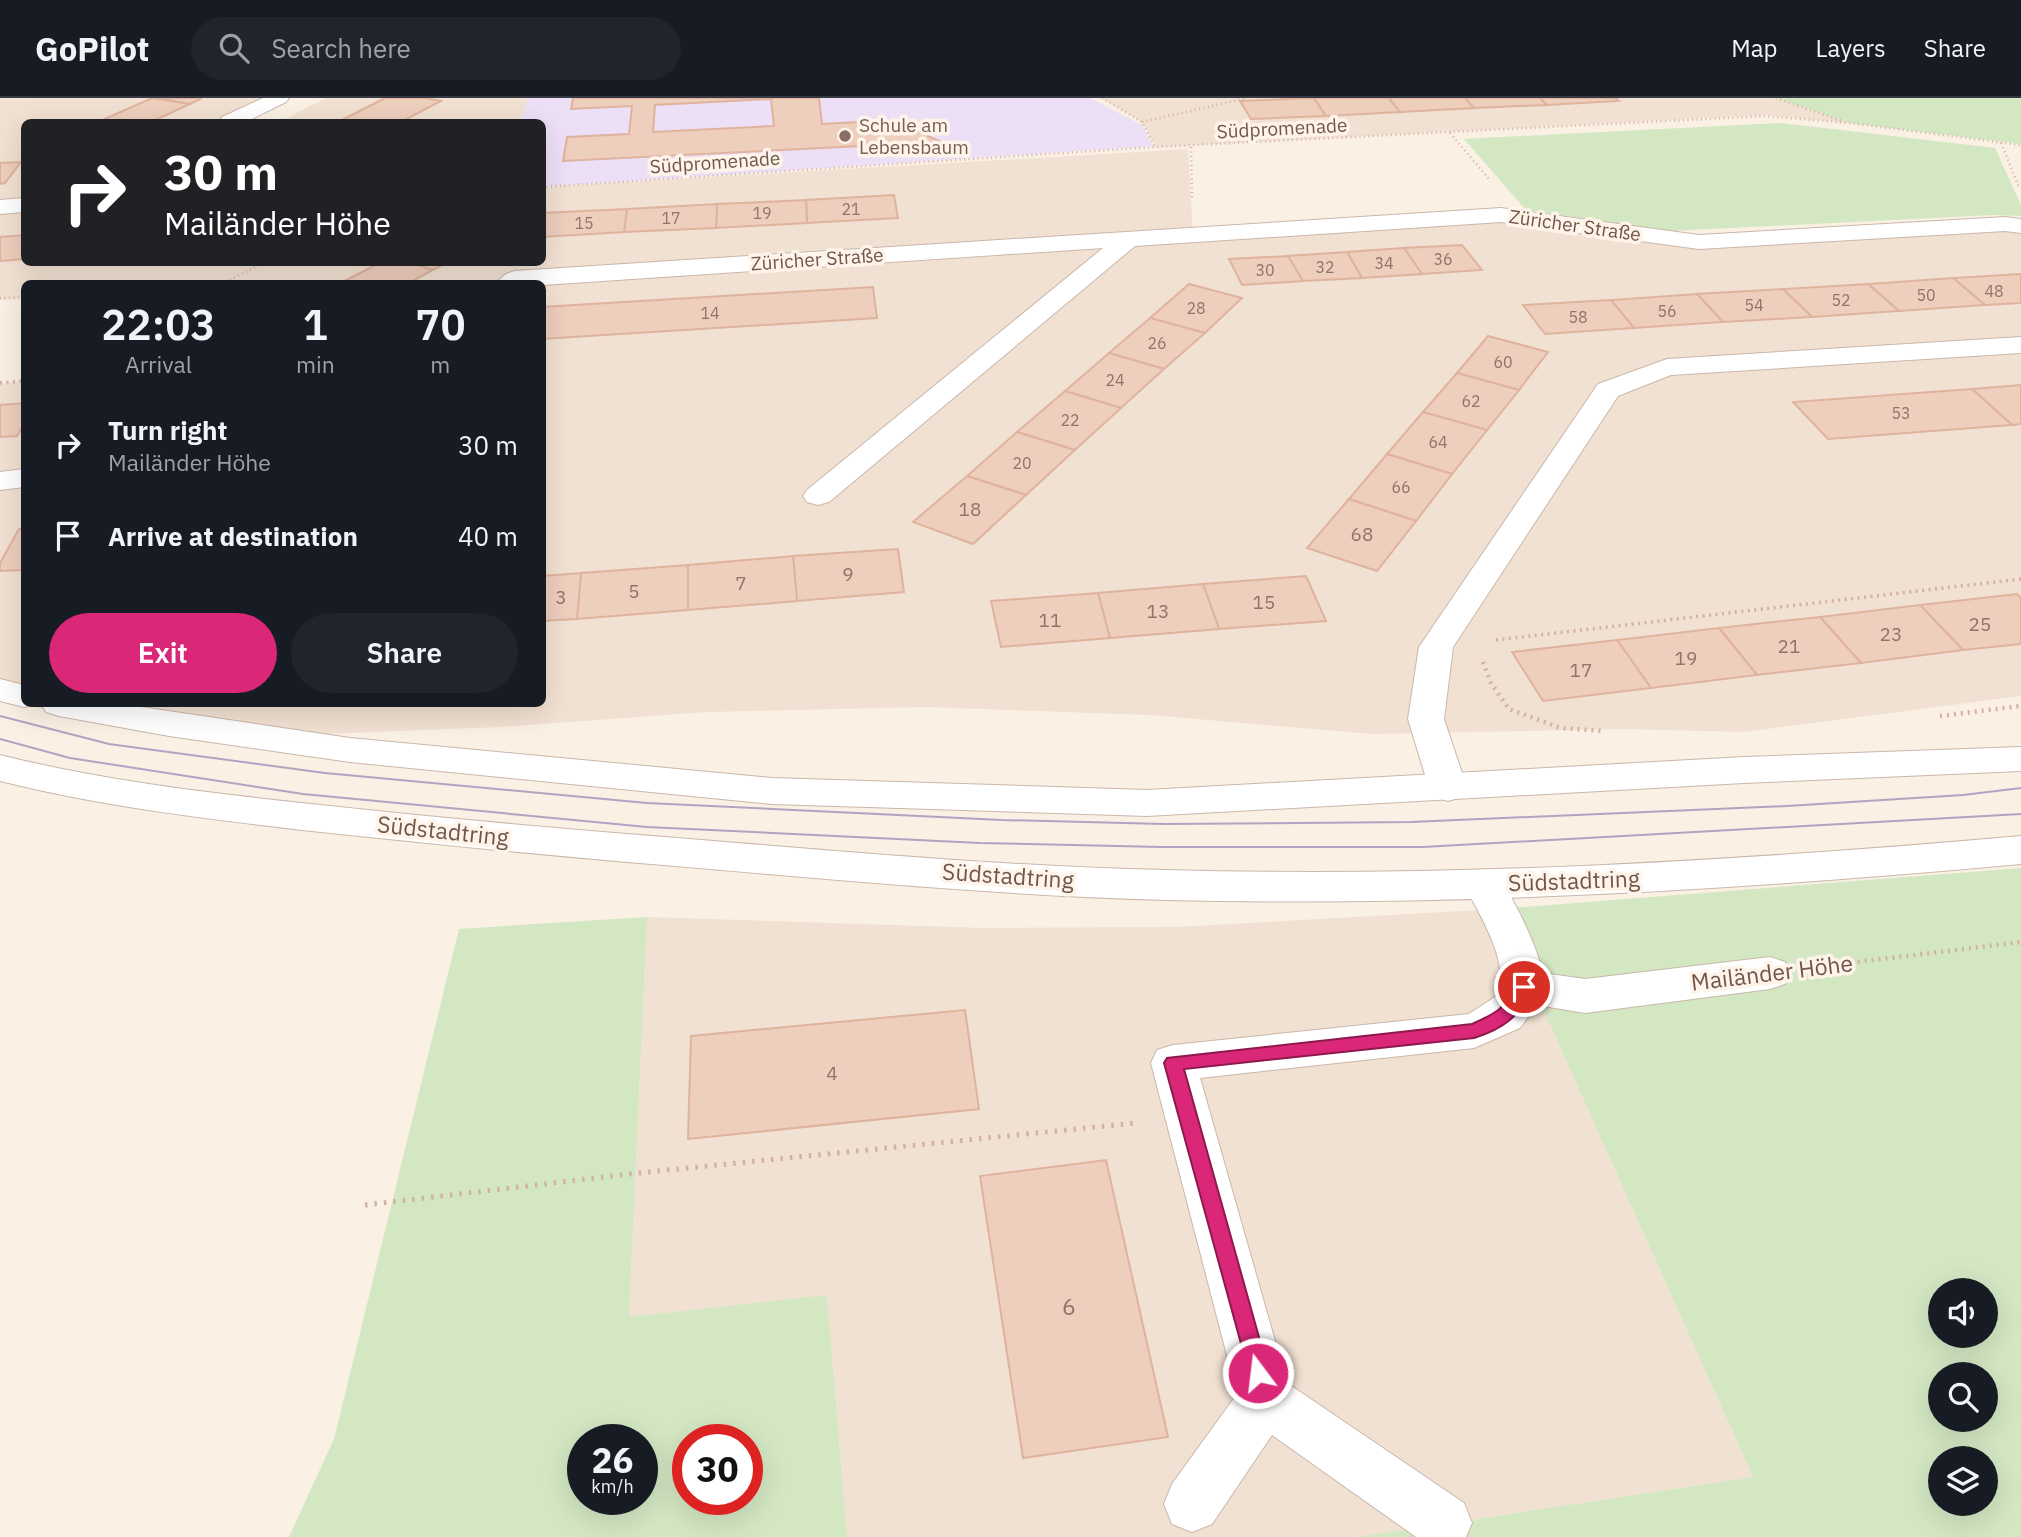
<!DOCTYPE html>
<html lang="en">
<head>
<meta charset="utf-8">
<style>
	:root { --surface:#171b24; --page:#20242c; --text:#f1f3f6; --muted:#9ea1a6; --line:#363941; --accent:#db2777 }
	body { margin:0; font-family:"IBM Plex Sans",sans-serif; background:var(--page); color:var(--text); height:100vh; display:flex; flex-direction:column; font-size:26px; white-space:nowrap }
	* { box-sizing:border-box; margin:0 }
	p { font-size:23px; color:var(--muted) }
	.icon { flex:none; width:38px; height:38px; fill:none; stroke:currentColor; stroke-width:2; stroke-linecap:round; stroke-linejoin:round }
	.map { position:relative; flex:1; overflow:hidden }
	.side { position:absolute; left:21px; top:182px; width:525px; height:427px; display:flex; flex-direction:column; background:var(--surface); border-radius:10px; box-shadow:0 7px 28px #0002 }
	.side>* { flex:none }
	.guide { position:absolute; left:21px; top:21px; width:525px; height:147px; border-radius:10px; box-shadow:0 7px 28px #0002; background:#202124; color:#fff; overflow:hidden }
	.controls { position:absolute; left:1928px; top:1180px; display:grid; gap:14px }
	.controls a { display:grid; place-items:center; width:70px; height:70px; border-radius:50%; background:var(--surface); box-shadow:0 7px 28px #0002; font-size:35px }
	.speed { position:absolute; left:567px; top:1326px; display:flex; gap:14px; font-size:35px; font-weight:700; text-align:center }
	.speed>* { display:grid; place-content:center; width:91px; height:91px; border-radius:50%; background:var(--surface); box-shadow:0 7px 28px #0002; line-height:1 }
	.speed small { font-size:18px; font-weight:400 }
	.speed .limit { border:10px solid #d22; background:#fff; color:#111 }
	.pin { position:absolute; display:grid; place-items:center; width:60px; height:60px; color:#fff; margin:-30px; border:4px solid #fff; border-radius:50%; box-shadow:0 2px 7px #0007 }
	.me { position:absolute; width:77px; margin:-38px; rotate:345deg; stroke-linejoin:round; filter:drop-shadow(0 0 5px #0008) }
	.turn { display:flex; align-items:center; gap:24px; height:147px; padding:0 28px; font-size:32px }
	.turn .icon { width:91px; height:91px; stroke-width:2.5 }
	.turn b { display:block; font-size:49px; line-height:60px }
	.eta { display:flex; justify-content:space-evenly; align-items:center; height:119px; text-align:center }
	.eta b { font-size:42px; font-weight:600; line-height:49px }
	.action { display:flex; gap:14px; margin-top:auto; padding:14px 28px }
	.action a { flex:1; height:80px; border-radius:42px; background:var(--accent); color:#fff; font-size:28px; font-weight:600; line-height:80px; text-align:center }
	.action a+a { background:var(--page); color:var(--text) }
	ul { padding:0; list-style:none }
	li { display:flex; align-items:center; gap:21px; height:91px; padding:0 28px }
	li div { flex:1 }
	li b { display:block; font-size:26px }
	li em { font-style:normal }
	header { display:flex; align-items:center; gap:42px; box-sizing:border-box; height:98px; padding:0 35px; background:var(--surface); border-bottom:2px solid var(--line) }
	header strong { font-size:33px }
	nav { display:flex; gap:38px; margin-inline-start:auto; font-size:24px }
	.search { width:490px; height:63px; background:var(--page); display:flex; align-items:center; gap:18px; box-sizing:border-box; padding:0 24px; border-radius:38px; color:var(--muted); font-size:26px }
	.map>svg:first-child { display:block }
	.residential { fill:#f1e1d2 }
	.education { fill:#ede0f6 }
	.green { fill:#d3e7c3; fill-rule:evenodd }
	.building { fill:#eecebd; stroke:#dfb39e; stroke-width:2; fill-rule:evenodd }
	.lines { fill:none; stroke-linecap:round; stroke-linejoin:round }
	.minor-casing { stroke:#cab7ab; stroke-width:2 }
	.tertiary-casing { stroke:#cab7ab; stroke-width:2 }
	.path-far3 { stroke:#d2b1a0; stroke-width:2.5; stroke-dasharray:1 3.5; stroke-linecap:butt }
	.path-far2 { stroke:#d2b1a0; stroke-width:3.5; stroke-dasharray:2 4.5; stroke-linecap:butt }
	.path-far1 { stroke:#d2b1a0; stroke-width:4.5; stroke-dasharray:2 5; stroke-linecap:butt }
	.path { stroke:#d2b1a0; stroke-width:5; stroke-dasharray:2.5 7; stroke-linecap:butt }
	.minor { fill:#fff; fill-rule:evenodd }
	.tertiary { fill:#fff; fill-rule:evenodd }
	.tram { stroke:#b2a3c2; stroke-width:2 }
	.route { fill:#db2777; stroke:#8e194d; stroke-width:2 }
	.education-dot { fill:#8d6e63; stroke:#fef4e9; stroke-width:2.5 }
	.labels { text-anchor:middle; stroke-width:7; stroke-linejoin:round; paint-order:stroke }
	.far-number-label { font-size:16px; fill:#907468 }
	.far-education-label { font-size:19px; fill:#785e54; stroke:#fef4e9; text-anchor:start }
	.far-street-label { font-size:19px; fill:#70564b; stroke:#fef4e9 }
	.number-label { font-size:19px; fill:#907468 }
	.street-label { font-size:23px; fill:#70564b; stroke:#fef4e9 }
	.near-number-label { font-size:23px; fill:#907468 }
</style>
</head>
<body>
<header>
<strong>GoPilot</strong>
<div class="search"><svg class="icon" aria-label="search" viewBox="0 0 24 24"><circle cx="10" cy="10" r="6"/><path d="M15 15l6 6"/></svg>Search here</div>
<nav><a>Map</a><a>Layers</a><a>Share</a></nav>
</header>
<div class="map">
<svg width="2021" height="1439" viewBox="0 0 2021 1439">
	<rect width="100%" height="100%" fill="#faf0e3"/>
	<!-- residential -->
	<g class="residential">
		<path d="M 0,0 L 278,0 L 229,24 L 24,24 L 24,164 L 542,164 L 543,89 L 1188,51 L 1193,136 L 1502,118 L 1699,144 L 2021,128 L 2021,598 L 1744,634 L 1625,631 L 1372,636 L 1150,617 L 924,609 L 706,614 L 501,629 L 295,637 L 62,615 L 0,602 L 0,384 L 24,381 L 24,606 L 542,606 L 542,186 L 24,186 L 24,201 L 0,202 Z"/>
		<path d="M 326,0 L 528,0 L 520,24 L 279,24 Z"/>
		<path d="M 1102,0 L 1776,0 L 1849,25 L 1765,17 L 1156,49 L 1142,24 Z"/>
		<path d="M 24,283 L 24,379 L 0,382 L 0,286 Z"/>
		<path d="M 1498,811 L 1753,1379 L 1358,1439 L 847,1439 L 827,1198 L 629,1219 L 647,819 L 983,830 L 1176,829 Z"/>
	</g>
	<!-- education -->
	<path class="education" d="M 528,0 L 1090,0 L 1142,27 L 1153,48 L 543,89 L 542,24 L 520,24 Z"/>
	<!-- green -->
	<g class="green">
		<path d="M 1776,0 L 2021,0 L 2021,46 L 1849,25 Z"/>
		<path d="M 1781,25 L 1995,50 L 2021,107 L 2021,118 L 1993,117 L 1670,133 L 1526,112 L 1464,41 Z"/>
		<path d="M 2021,770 L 2021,1439 L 1358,1439 L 1753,1379 L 1498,811 ZM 1941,1192 L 1986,1192 L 1986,1237 L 1941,1237 ZM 1941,1276 L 1986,1276 L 1986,1321 L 1941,1321 ZM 1941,1360 L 1986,1360 L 1986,1405 L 1941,1405 Z"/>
		<path d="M 647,819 L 629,1219 L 827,1197 L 847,1439 L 289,1439 L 334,1341 L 459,831 ZM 642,1342 L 642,1402 L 583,1402 L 583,1342 ZM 747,1342 L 747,1402 L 688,1402 L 688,1342 Z"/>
	</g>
	<!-- building -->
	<g class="building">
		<path d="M 152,0 L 190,6 L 151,24 L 98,24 Z"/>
		<path d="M 157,0 L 202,0 L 190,6 Z"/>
		<path d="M 385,0 L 425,0 L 441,3 L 401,24 L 342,22 Z"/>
		<path d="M 573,0 L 819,0 L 822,26 L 894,22 L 941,44 L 563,63 L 567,39 L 629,36 L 632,8 L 571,11 ZM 771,1 L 774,28 L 653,34 L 655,7 Z"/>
		<path d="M 1314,0 L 1326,18 L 1251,21 L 1240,3 Z"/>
		<path d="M 1314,0 L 1389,0 L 1400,14 L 1326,18 Z"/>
		<path d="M 1389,0 L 1465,0 L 1474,10 L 1400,14 Z"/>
		<path d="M 1465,0 L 1540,0 L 1547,7 L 1474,10 Z"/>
		<path d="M 1540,0 L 1616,0 L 1619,3 L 1547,7 Z"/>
		<path d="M 21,64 L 5,85 L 0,86 L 0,65 Z"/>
		<path d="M 894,97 L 898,120 L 807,125 L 806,102 Z"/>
		<path d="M 806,102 L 807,125 L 716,130 L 717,106 Z"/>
		<path d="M 717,106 L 716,130 L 624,134 L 627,111 Z"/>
		<path d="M 627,111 L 624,134 L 542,139 L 542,115 Z"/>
		<path d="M 24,137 L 24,161 L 0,163 L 0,139 Z"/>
		<path d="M 1462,147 L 1482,172 L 1422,176 L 1404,150 Z"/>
		<path d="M 1404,150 L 1422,176 L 1362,180 L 1347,154 Z"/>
		<path d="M 1347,154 L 1362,180 L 1303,183 L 1288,158 Z"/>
		<path d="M 1288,158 L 1303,183 L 1242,187 L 1229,161 Z"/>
		<path d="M 381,164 L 409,164 L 433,172 L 407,186 L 339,186 Z"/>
		<path d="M 409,164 L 448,164 L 433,172 Z"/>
		<path d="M 2021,176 L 2021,205 L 1985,207 L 1953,180 Z"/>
		<path d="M 1953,180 L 1985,207 L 1899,213 L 1868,186 Z"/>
		<path d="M 1189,186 L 1242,200 L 1205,235 L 1150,220 Z"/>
		<path d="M 1868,186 L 1899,213 L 1812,219 L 1783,191 Z"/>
		<path d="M 873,189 L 877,220 L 542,241 L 542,209 Z"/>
		<path d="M 1783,191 L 1812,219 L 1723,224 L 1697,196 Z"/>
		<path d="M 1697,196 L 1723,224 L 1634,230 L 1611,202 Z"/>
		<path d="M 1611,202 L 1634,230 L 1545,236 L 1523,207 Z"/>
		<path d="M 1150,220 L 1205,235 L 1164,271 L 1109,255 Z"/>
		<path d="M 1488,238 L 1548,254 L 1519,292 L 1457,275 Z"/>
		<path d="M 1109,255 L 1164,271 L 1121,310 L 1065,293 Z"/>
		<path d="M 1457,275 L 1519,292 L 1487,332 L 1423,314 Z"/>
		<path d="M 2021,287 L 2021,326 L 2012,327 L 1972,291 Z"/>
		<path d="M 1972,291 L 2012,327 L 1828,341 L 1793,304 Z"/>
		<path d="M 1065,293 L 1121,310 L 1075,352 L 1017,334 Z"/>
		<path d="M 24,305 L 24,326 L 17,338 L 0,339 L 0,307 Z"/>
		<path d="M 1423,314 L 1487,332 L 1452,376 L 1387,356 Z"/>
		<path d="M 1017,334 L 1075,352 L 1026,397 L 967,378 Z"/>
		<path d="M 1387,356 L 1452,376 L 1416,423 L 1349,401 Z"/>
		<path d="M 967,378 L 1026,397 L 973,446 L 913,424 Z"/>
		<path d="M 1349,401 L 1416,423 L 1377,473 L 1307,450 Z"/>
		<path d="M 19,431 L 24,431 L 24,472 L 0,473 L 0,465 Z"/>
		<path d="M 898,451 L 904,494 L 797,503 L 793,458 Z"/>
		<path d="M 793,458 L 797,503 L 688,512 L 688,467 Z"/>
		<path d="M 688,467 L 688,512 L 577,521 L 581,475 Z"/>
		<path d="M 581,475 L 577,521 L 542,523 L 542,478 Z"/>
		<path d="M 1306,478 L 1326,523 L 1219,531 L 1203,486 Z"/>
		<path d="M 1203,486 L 1219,531 L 1110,540 L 1098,495 Z"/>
		<path d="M 1098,495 L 1110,540 L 1001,549 L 991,503 Z"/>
		<path d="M 2017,496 L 2021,500 L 2021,546 L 1963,552 L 1920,507 Z"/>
		<path d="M 1920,507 L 1963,552 L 1861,565 L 1820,519 Z"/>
		<path d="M 1820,519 L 1861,565 L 1757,577 L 1719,530 Z"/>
		<path d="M 1719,530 L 1757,577 L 1651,590 L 1617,542 Z"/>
		<path d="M 1617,542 L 1651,590 L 1543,603 L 1512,554 Z"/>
		<path d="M 965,912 L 979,1011 L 688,1041 L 691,938 Z"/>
		<path d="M 1106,1062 L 1168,1339 L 1023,1360 L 980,1078 Z"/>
	</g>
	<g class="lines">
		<defs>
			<g id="minor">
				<path d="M 263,0 L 289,0 L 286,4 L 246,24 L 219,24 L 222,19 Z"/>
				<path d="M 24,100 L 24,114 L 0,116 L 0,102 Z"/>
				<path d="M 1501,110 L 1699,137 L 2005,119 L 2021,121 L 2021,135 L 2005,133 L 1699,151 L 1501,124 L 1135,148 L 829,404 L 818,407 L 807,404 L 803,398 L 807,392 L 1103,150 L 542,187 L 495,186 L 506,176 L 515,173 Z"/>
				<path d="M 2021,239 L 2021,255 L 1671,277 L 1618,298 L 1453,549 L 1444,621 L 1467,690 L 1461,699 L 1448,703 L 1435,699 L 1429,690 L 1408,621 L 1419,549 L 1598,286 L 1667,261 Z"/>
				<path d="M 24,371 L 24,389 L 0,392 L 0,374 Z"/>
				<path d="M 1484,771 L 1498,776 C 1516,807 1534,840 1543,875 L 1585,881 L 1770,859 L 1785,864 L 1791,875 L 1785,886 L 1770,891 L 1585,915 L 1537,907 L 1520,930 L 1474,950 L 1200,980 L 1287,1285 L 1464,1405 L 1472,1425 L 1466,1439 L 1416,1439 L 1272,1337 L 1212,1426 L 1192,1434 L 1172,1426 L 1164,1406 L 1172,1386 L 1237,1296 L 1151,965 L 1157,952 L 1173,947 L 1469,916 L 1498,897 C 1510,862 1479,817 1464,786 L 1470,776 Z"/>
			</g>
			<g id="tertiary">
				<path d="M 0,581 L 24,587 L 24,606 L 37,606 L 24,609 L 0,603 Z"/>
				<path d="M 41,606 L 121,606 L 350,640 L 772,680 L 1147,692 L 1744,659 L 2021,649 L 2021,673 L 1744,685 L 1147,718 L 772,706 L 350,664 L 169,638 L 59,618 L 46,614 Z"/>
				<path d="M 0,657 C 100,682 200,694 302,705 C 410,717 518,727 627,736 C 806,750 986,768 1166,772 C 1451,780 1737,763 2021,738 L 2021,766 C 1737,792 1451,809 1166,802 C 982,797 799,778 616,763 C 511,754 406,743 302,732 C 200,720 99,708 0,683 Z"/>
			</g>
		</defs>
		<!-- minor casing -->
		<use href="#minor" class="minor-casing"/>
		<!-- tertiary casing -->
		<use href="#tertiary" class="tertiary-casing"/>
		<!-- path-far3 -->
		<g class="path-far3">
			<path d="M 1102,0 L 1142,24 L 1155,49"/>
			<path d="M 1776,0 L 1842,23"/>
			<path d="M 1142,24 L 1247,0"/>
			<path d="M 1450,35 L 1489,81"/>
			<path d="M 2001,45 L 2019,89"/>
			<path d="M 1191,49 L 1192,100"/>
			<path d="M 542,89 L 1155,49 L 1765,18 L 1849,25 L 2021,47"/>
			<path d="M 222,186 L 265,164"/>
			<path d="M 0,200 L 24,199"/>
		</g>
		<!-- path-far2 -->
		<g class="path-far2">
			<path d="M 0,285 L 24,283"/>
			<path d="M 1496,542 L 2021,481"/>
		</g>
		<!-- path-far1 -->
		<g class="path-far1">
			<path d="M 1483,564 L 1491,585 L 1509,611 L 1561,630 L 1604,633"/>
			<path d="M 1940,618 L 2021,608"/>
			<path d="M 1816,869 L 2021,844"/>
		</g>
		<!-- path -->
		<path class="path" d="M 365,1107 L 638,1075 L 1136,1025"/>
		<!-- minor -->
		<use href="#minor" class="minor"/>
		<!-- tertiary -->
		<use href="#tertiary" class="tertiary"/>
		<!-- tram -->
		<g class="tram">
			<path d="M 0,618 L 109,646 L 325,675 L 647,705 L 1002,722 L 1164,726 L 1411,724 L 1787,708 L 1963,697 L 2021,690"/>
			<path d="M 0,641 L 70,660 L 303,696 L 647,729 L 980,745 L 1161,749 L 1423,749 L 2021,716"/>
		</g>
	</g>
	<!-- route -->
	<path class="route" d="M 1524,882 L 1530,884 L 1532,889 C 1521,918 1503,931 1474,940 L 1184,971 L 1269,1275 L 1266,1282 L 1258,1285 L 1251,1282 L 1164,965 L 1167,960 L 1472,926 C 1499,914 1504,911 1517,884 Z"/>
	<!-- markers -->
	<circle class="education-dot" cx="845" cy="38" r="7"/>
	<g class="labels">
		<!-- far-number labels -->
		<g class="far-number-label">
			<text x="851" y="117">21</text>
			<text x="762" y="121">19</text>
			<text x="671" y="126">17</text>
			<text x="584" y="131">15</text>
			<text x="1443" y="167">36</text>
			<text x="1384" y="171">34</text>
			<text x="1325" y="175">32</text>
			<text x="1265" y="178">30</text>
			<text x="1994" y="199">48</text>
			<text x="1926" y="203">50</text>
			<text x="1841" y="208">52</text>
			<text x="1754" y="213">54</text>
			<text x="1196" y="216">28</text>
			<text x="1667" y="219">56</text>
			<text x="710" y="221">14</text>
			<text x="1578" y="225">58</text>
			<text x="1157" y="251">26</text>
			<text x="1503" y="270">60</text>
			<text x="1115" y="288">24</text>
			<text x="1471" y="309">62</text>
			<text x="1901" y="321">53</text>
			<text x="1070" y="328">22</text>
			<text x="1438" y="350">64</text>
			<text x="1022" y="371">20</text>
			<text x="1401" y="395">66</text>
		</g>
		<!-- far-education labels -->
		<g class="far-education-label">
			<text x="859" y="34">Schule am<tspan x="859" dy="22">Lebensbaum</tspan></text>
		</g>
		<!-- far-street labels -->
		<g class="far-street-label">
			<text transform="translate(1282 30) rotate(-3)" y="7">Südpromenade</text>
			<text transform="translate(715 64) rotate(-4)" y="7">Südpromenade</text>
			<text transform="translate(1575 127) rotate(8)" y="7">Züricher Straße</text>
			<text transform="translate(817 161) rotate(-4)" y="7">Züricher Straße</text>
		</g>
		<!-- number labels -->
		<g class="number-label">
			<text x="970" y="418">18</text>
			<text x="1362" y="443">68</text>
			<text x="848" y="483">9</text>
			<text x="741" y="492">7</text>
			<text x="634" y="500">5</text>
			<text x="561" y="506">3</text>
			<text x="1264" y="511">15</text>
			<text x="1158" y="520">13</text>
			<text x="1050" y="529">11</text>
			<text x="1980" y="533">25</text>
			<text x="1891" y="543">23</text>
			<text x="1789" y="555">21</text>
			<text x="1686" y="567">19</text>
			<text x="1581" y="579">17</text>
			<text x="832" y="982">4</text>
		</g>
		<!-- street labels -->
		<g class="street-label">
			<text transform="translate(443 733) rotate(6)" y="8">Südstadtring</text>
			<text transform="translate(1008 778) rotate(4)" y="8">Südstadtring</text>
			<text transform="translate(1574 783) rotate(-2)" y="8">Südstadtring</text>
			<text transform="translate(1772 875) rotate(-7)" y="8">Mailänder Höhe</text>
		</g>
		<!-- near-number labels -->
		<g class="near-number-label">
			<text x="1069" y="1217">6</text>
		</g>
	</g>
</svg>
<div class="controls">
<a><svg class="icon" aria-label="sound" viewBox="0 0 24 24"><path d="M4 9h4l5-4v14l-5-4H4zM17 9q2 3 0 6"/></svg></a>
<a><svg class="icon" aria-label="search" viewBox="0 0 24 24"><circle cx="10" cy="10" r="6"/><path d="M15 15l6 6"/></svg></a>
<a><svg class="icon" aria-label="layers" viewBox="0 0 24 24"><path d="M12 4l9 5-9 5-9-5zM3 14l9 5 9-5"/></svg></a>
</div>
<div class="speed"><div>26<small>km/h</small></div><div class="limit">30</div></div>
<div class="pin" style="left:1524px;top:889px;background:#d93025"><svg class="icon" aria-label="arrive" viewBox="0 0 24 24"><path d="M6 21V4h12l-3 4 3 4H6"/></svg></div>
<svg class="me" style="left:1258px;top:1275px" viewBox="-20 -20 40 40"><circle r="17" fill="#db2777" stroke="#fff" stroke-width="3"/><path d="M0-11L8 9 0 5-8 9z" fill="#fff"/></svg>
<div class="guide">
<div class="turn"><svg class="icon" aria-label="right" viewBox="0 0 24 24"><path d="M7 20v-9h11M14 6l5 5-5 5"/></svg><div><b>30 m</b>Mailänder Höhe</div></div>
</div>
<section class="side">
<div class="eta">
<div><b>22:03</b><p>Arrival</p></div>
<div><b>1</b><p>min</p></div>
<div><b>70</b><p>m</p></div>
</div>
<ul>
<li><svg class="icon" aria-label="right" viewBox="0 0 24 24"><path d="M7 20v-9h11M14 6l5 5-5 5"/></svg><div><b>Turn right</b><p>Mailänder Höhe</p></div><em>30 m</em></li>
<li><svg class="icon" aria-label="arrive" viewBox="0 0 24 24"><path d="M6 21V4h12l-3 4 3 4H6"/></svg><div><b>Arrive at destination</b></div><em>40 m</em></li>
</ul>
<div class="action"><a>Exit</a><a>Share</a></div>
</section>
</div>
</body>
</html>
